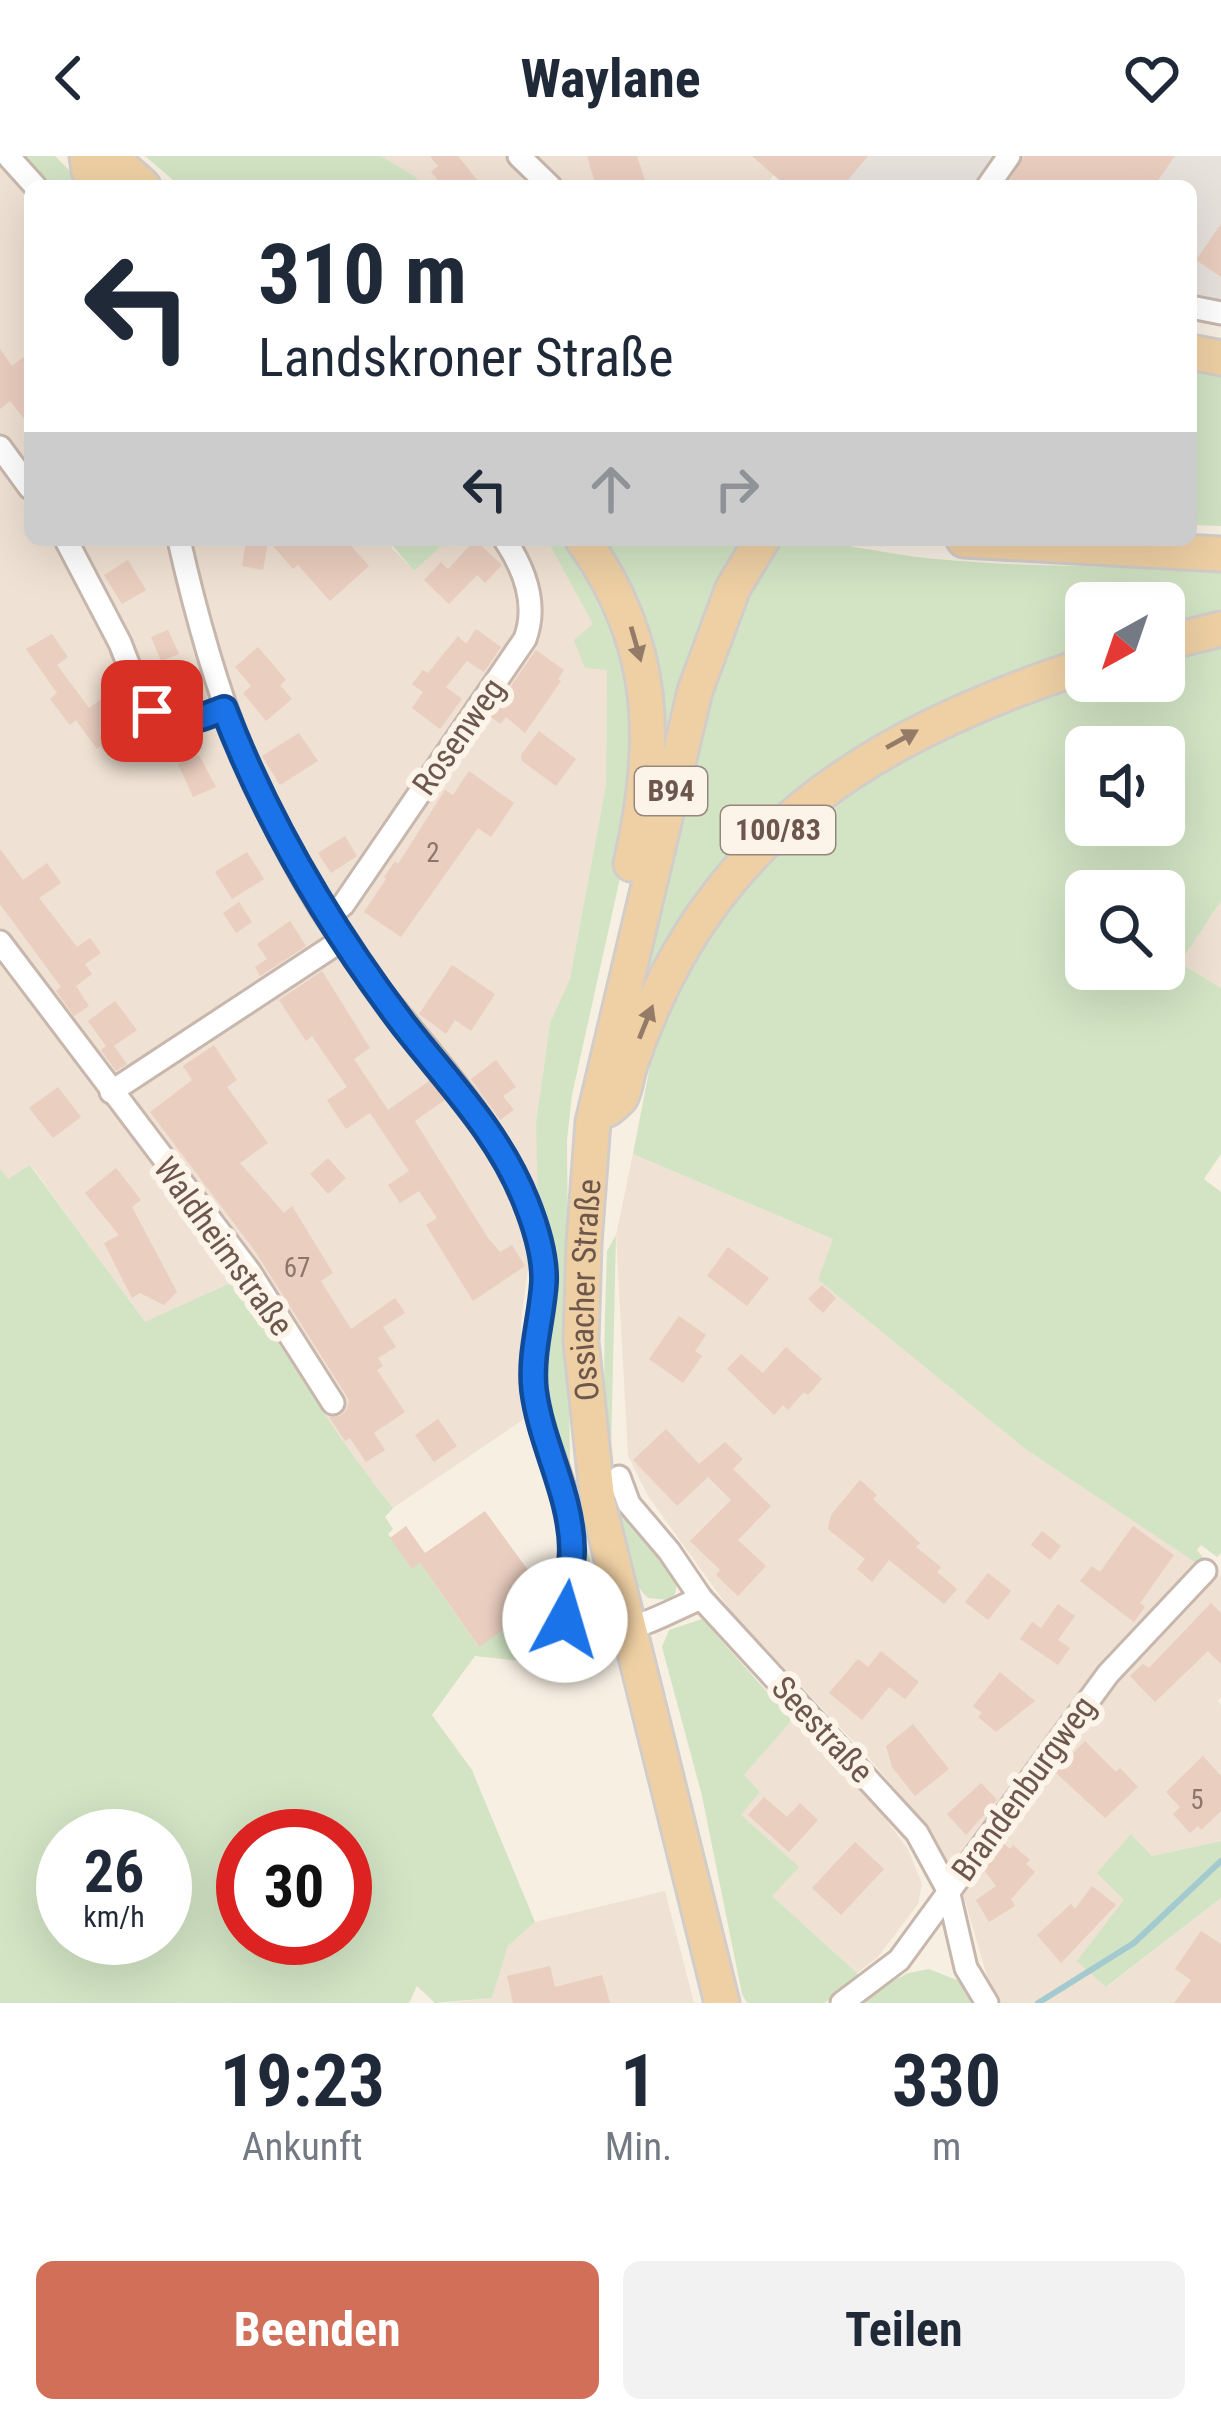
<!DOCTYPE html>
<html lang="de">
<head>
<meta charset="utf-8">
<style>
	:root { --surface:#fff; --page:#f2f2f3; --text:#1f2937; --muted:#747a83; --accent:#d26f59 }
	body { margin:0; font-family:"Roboto Condensed",sans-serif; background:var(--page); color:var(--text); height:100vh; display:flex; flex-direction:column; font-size:45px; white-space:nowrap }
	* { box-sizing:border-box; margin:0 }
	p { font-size:39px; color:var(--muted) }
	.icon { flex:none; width:66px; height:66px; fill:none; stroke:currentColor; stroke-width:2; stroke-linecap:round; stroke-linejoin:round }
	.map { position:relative; height:1847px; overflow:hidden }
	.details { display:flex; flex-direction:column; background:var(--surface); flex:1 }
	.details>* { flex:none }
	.top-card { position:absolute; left:24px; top:24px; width:1173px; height:366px; border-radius:18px; box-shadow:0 12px 48px #0002; background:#fff; color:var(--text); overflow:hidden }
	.needle { width:78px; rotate:220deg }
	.tools { position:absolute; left:1065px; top:426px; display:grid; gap:24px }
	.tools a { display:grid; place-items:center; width:120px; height:120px; border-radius:18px; background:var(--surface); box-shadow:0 12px 48px #0002; font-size:60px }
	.speed { position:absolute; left:36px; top:1653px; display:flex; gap:24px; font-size:60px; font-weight:700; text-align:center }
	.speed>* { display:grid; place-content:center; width:156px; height:156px; border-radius:50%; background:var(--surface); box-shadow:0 12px 48px #0002; line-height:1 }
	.speed small { font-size:30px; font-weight:400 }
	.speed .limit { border:18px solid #d22; background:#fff; color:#111 }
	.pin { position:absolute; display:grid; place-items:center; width:102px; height:102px; color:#fff; margin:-51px; border-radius:24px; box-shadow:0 6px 18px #0006 }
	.me { position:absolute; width:132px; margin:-66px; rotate:6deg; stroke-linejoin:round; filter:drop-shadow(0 0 9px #0008) }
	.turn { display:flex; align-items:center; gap:42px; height:252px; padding:0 36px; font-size:54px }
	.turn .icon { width:156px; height:156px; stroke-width:2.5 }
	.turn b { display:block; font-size:84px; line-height:102px }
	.lanes { display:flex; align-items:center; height:114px; padding:0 36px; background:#0003; justify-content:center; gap:60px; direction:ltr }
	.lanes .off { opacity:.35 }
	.eta { display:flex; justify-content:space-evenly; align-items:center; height:204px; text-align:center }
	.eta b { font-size:72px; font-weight:700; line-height:84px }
	.action { display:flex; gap:24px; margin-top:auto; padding:24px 36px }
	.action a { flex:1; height:138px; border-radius:18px; background:var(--accent); color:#fff; font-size:48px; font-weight:700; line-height:138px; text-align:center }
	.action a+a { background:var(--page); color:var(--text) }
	header { display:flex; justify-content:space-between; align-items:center; height:156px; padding:0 36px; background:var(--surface); font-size:54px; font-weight:700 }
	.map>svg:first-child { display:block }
	.residential { fill:#efe1d3 }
	.industrial { fill:#e8e2dd }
	.green { fill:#d2e4c4; fill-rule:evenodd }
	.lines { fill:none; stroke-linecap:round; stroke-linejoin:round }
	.stream { stroke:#a3cacf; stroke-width:6 }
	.building { fill:#eacebf }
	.street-casing { stroke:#c7b7ac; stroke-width:27 }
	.primary-casing { stroke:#d3cdca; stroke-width:39 }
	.street { stroke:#fff; stroke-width:21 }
	.primary { stroke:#efd0a4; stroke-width:33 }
	.oneway { fill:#947b67 }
	.route-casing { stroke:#114b97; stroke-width:30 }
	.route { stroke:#1a73e8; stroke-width:21 }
	.labels { text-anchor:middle; stroke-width:12; stroke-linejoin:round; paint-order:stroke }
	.number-label { font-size:27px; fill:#8c756a }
	.shield { fill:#fcf4e9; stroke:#98867c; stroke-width:3 }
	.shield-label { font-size:30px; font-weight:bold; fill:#6d574d }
	.street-label { font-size:33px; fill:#6d574d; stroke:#fcf4e9 }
</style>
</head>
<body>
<header><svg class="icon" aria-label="back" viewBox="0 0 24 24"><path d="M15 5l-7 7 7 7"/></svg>Waylane<svg class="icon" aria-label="heart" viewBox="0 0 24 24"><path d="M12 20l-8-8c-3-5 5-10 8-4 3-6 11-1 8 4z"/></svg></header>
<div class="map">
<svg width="1221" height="1847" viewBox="0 0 1221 1847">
	<rect width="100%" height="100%" fill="#f8efe3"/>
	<!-- residential -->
	<g class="residential">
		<path d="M 381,0 L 789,0 L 765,30 L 422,30 L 416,21 Z"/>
		<path d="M 0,6 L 30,41 L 30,384 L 394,384 L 392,392 L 414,415 L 448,384 L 547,384 L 594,469 L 607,513 L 606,628 L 570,823 L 550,867 L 536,967 L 540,1020 L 521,1166 L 524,1263 L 393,1352 L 356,1306 L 305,1230 L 243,1127 L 229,1127 L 145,1167 L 31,1009 L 8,1024 L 0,1013 Z"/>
		<path d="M 1221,745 L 1221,832 L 1180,807 Z"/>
		<path d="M 633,998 L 833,1083 L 819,1125 L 1024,1292 L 1221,1420 L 1221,1541 L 1218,1545 L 1221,1549 L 1221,1685 L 1152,1700 L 1132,1679 L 1125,1743 L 1107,1831 L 1221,1742 L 1221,1847 L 1001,1847 L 990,1830 L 962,1735 L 932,1677 L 869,1602 L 733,1458 L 648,1340 L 628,1300 L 616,1079 Z"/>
		<path d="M 792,1564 L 865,1636 L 908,1693 L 922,1728 L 918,1748 L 878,1801 L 857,1817 L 772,1740 L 740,1659 L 760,1636 L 743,1620 Z"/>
		<path d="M 665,1735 L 694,1847 L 447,1847 L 492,1842 L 508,1790 L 535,1766 Z"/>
	</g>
	<!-- industrial -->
	<path class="industrial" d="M 789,0 L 1221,0 L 1221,152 L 1191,145 L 1191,30 L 792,30 Z"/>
	<!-- green -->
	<g class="green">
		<path d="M 22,0 L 55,0 L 85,30 L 49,30 Z"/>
		<path d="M 145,0 L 381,0 L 416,21 L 422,30 L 180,30 Z"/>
		<path d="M 1191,211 L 1221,217 L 1221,370 L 1191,369 Z"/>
		<path d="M 395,384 L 448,384 L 414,415 L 393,390 Z"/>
		<path d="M 547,384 L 570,384 L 595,419 L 640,551 L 622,713 L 572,939 L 567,984 L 570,1315 L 546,1252 L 543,1226 L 555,1101 L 538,1042 L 536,967 L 550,867 L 570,823 L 606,628 L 607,514 L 585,512 L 574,484 L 593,468 Z"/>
		<path d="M 595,384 L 743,384 L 664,595 L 660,590 Z"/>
		<path d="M 781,384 C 833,384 883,398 936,403 C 1030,412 1126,410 1221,412 L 1221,463 L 1164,477 L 1164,447 L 1086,447 L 1086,497 L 853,601 L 634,858 C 670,701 692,520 781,384 Z"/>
		<path d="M 1221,486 L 1221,745 L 1180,807 L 1221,832 L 1221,998 L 1204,1023 L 1221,1036 L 1221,1397 L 1217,1401 L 1201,1389 L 1197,1394 L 1205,1404 L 1201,1410 L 1024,1292 L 818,1124 L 833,1083 L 633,998 L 653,894 L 673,828 L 703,774 L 783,680 L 940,577 L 1086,525 L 1164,525 L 1164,498 ZM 1086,591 L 1164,591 L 1164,669 L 1086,669 ZM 1086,735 L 1164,735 L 1164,813 L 1086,813 Z"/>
		<path d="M 30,1009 L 145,1166 L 230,1127 L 243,1127 C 290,1205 336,1282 393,1352 L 385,1361 L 393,1373 L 388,1378 L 412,1412 L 420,1407 L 478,1490 L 539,1448 C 547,1488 563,1489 598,1502 L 603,1514 L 475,1500 L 432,1559 L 472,1614 L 535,1766 L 508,1790 L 492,1842 L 435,1847 L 417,1830 L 409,1847 L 0,1847 L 0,1013 L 8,1023 ZM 63,1680 L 165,1680 L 165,1782 L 63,1782 ZM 243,1680 L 345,1680 L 345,1782 L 243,1782 Z"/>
		<path d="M 616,1079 L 611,1297 L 619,1352 L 678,1422 L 675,1438 L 668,1444 L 648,1442 C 592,1388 605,1171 607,1095 Z"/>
		<path d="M 579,1353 L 600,1453 L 596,1458 L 586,1456 L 579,1441 Z"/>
		<path d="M 702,1463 L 792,1564 L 744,1619 L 760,1636 L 741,1659 L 799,1711 L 772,1740 L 857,1817 L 858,1826 L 824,1847 L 747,1847 L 742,1838 L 702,1640 L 662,1491 L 669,1474 Z"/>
		<path d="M 1131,1678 L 1152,1700 L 1221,1685 L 1221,1742 L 1106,1831 L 1077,1805 L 1124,1744 L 1097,1717 Z"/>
		<path d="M 929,1813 L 957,1824 L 976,1847 L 854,1847 L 908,1817 Z"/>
	</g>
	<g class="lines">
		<!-- stream -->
		<path class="stream" d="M 1038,1847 L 1134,1787 L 1221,1705"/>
	</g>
	<!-- building -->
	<g class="building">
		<path d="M 430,0 L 458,0 L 482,30 L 443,30 L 431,16 L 438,10 Z"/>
		<path d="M 587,0 L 637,0 L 647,30 L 596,30 Z"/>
		<path d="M 752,0 L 868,0 L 843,30 L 786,30 Z"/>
		<path d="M 1024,0 L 1175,0 L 1154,30 L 1006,30 Z"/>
		<path d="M 1221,68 L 1221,121 L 1196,104 Z"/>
		<path d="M 0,193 L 12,210 L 30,196 L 30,270 L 10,245 L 0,253 Z"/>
		<path d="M 246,384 L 268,387 L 263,414 L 242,410 Z"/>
		<path d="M 268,384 L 346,384 L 369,410 L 330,445 L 298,409 L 293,413 Z"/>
		<path d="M 475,384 L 502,409 L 485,427 L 477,419 L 449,448 L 424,424 L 441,406 L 448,413 Z"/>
		<path d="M 128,404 L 146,434 L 122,448 L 104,419 Z"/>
		<path d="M 476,473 L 501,491 L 484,516 L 467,505 L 446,531 L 462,543 L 440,573 L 412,552 L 423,536 L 412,528 L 423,514 L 428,517 L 458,480 L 466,488 Z"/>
		<path d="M 168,474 L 179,498 L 161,505 L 151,481 Z"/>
		<path d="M 52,478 L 68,501 L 57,509 L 89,552 L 103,542 L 124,572 L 126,581 L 105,596 L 100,590 L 97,593 L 76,564 L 70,569 L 50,543 L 57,537 L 26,493 Z"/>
		<path d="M 258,491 L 286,524 L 280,529 L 292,543 L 266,565 L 243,537 L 251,530 L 235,511 Z"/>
		<path d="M 536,494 L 564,514 L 558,523 L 561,525 L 525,577 L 506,561 L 500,568 L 490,560 Z"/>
		<path d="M 539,575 L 576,603 L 556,630 L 522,605 L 521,599 Z"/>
		<path d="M 299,577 L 318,605 L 280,629 L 262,600 Z"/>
		<path d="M 199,599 L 216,631 L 193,641 L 178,608 Z"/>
		<path d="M 469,615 L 514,647 L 491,681 L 478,672 L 401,781 L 364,756 L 386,723 L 384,721 L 395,705 L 398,708 L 445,634 L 453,639 Z"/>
		<path d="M 345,680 L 357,700 L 331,717 L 318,697 Z"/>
		<path d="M 0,693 L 23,724 L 47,707 L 61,727 L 39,742 L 77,791 L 90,782 L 101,797 L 85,808 L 92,818 L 76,830 L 89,850 L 74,860 L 56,835 L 61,831 L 0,748 Z"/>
		<path d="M 247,696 L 264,723 L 232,743 L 215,716 Z"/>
		<path d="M 239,746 L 252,766 L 236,777 L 223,757 Z"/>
		<path d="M 290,765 L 306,790 L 260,820 L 255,811 L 267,803 L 257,788 Z"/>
		<path d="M 452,809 L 495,838 L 471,875 L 455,864 L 446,878 L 419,858 Z"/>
		<path d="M 322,815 L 370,892 L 354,903 L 388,954 L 432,923 L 446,943 L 415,965 L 488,1082 L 500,1096 L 512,1089 L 525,1110 L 473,1145 L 426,1069 L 437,1062 L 419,1035 L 400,1047 L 388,1029 L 409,1015 L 370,957 L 346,973 L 327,944 L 347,931 L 312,880 L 306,885 L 279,844 Z"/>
		<path d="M 115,845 L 137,874 L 114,890 L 127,908 L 116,915 L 101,894 L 106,890 L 88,865 Z"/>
		<path d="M 214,889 L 237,924 L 227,931 L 268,987 L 240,1007 L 284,1057 L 292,1050 L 333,1117 L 321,1125 L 351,1173 L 395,1142 L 405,1157 L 383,1171 L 396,1191 L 378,1202 L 383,1210 L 377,1214 L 405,1256 L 374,1277 L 385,1294 L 366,1306 L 350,1282 L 345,1285 L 329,1261 L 340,1260 L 346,1255 L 349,1245 L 346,1239 L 255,1095 L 150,956 L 192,924 L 183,910 Z"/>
		<path d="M 496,904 L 516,931 L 503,940 L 514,954 L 500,964 L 471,923 Z"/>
		<path d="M 58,931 L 81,961 L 53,982 L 29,952 Z"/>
		<path d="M 328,1002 L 346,1022 L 328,1038 L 310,1018 Z"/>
		<path d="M 116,1012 L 141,1044 L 132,1051 L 177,1136 L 164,1149 L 140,1137 L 132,1142 L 104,1087 L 119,1079 L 85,1037 Z"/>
		<path d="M 728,1091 L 769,1122 L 747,1150 L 707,1120 Z"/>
		<path d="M 822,1129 L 836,1142 L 823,1157 L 808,1143 Z"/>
		<path d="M 679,1160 L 706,1179 L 695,1195 L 702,1200 L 683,1227 L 649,1203 Z"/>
		<path d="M 786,1191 L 822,1223 L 808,1239 L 804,1236 L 788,1254 L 783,1249 L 774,1259 L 727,1213 L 741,1198 L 763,1217 Z"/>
		<path d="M 438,1263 L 457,1290 L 434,1306 L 415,1279 Z"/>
		<path d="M 666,1273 L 699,1308 L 725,1286 L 743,1303 L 733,1313 L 771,1350 L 738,1384 L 766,1410 L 738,1440 L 716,1419 L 720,1414 L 690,1385 L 731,1344 L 708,1321 L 677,1350 L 633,1304 Z"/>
		<path d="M 860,1324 L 877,1339 L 873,1343 L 920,1387 L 916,1391 L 941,1411 L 937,1416 L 957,1433 L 944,1448 L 889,1404 L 872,1426 L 857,1413 L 865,1403 L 828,1373 L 831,1359 Z"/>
		<path d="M 485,1355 L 533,1421 L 524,1427 L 539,1448 L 479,1491 L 420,1407 L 412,1413 L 390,1382 L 406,1370 L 425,1397 Z"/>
		<path d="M 1133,1370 L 1174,1399 L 1140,1447 L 1145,1451 L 1134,1466 L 1080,1425 L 1092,1410 L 1100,1416 Z"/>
		<path d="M 1042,1375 L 1061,1390 L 1050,1404 L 1031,1389 Z"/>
		<path d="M 988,1417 L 1011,1435 L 988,1464 L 965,1446 Z"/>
		<path d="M 1211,1447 L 1221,1457 L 1221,1508 L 1208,1495 L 1155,1546 L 1130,1520 L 1143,1508 L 1149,1512 Z"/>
		<path d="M 1058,1448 L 1075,1460 L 1058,1484 L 1070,1492 L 1058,1509 L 1020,1483 L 1032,1466 L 1041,1472 Z"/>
		<path d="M 881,1495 L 919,1526 L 905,1543 L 889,1531 L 862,1564 L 829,1537 L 858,1503 L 868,1511 Z"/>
		<path d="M 1000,1516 L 1035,1545 L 996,1576 L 978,1561 L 982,1557 L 973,1550 Z"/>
		<path d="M 913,1568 L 949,1613 L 915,1640 L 892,1611 L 886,1590 Z"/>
		<path d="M 1085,1585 L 1116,1616 L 1120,1612 L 1138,1631 L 1105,1662 L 1055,1616 Z"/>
		<path d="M 1203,1600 L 1221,1620 L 1221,1655 L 1201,1674 L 1198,1670 L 1190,1677 L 1173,1658 L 1180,1651 L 1166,1636 Z"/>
		<path d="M 981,1627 L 997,1644 L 966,1679 L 947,1658 Z"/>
		<path d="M 764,1641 L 787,1661 L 800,1647 L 818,1664 L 789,1696 L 748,1659 Z"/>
		<path d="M 855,1686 L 884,1713 L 841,1759 L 812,1732 Z"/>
		<path d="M 1003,1687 L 1010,1693 L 1013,1689 L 1030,1704 L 1026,1708 L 1035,1716 L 1011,1743 L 1015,1750 L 989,1766 L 976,1744 L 996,1730 L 984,1714 Z"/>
		<path d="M 1092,1730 L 1116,1749 L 1061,1807 L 1037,1779 L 1071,1748 L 1075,1753 Z"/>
		<path d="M 1201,1775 L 1221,1788 L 1221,1847 L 1174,1847 L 1191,1824 L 1175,1813 Z"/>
		<path d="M 550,1810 L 555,1831 L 602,1819 L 610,1847 L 513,1847 L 507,1820 Z"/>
	</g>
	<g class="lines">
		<defs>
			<g id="street">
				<path d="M 8,0 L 35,30"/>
				<path d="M 519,0 L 550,30"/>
				<path d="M 988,30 L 1009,0"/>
				<path d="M 1191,151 L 1221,157"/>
				<path d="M 0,291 L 30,332"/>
				<path d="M 66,384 L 120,487 L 143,546 L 159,563 L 173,567 L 191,565 L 223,553"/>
				<path d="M 179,384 C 213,534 256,658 343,786 C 403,872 487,947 526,1046 C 536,1070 545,1099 544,1125 C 543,1162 530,1197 534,1234 C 538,1267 554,1298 563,1329 C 567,1344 568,1360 570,1374 C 574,1405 560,1435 565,1464 C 598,1499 665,1457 701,1442"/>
				<path d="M 327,760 L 343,749 L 525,483 C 538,448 525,414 505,384"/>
				<path d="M 0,786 L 249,1115 L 333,1247"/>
				<path d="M 111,936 L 342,784"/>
				<path d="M 619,1321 L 629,1348 L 669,1395 L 701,1442 L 917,1677 L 948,1734 L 966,1812 L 987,1847"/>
				<path d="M 842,1847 L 899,1804 L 1108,1518 L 1205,1415"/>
			</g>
			<g id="primary">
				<path d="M 87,0 L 89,15 L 103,30"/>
				<path d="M 109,0 L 143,30"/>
				<path d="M 1191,196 L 1221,202"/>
				<path d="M 583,384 C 657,487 659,587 631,708"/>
				<path d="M 964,384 L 1221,398"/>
				<path d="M 1164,487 L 1221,473"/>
				<path d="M 608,953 C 611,951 619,944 621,941 C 626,931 627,916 631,906 C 643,871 657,838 675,805 C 765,642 915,565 1086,509"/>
				<path id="s1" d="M 722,1847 L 598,1347 L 581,1185 L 584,1087 L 593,966 L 695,535 L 733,432 L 762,384"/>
			</g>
		</defs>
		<!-- street casing -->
		<use href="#street" class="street-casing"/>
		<!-- primary casing -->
		<use href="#primary" class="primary-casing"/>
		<!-- street -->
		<use href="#street" class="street"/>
		<!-- primary -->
		<use href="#primary" class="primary"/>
	</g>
	<!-- one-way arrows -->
	<defs><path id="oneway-solid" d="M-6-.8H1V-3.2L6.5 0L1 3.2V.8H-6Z" transform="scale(3)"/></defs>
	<g class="oneway">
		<use href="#oneway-solid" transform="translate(636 488) rotate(74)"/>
		<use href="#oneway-solid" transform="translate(902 583) rotate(-29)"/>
		<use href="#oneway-solid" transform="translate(646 866) rotate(-68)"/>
	</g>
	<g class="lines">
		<defs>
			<path id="route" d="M 152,555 C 172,577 199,562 224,553 C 268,668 329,770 403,868 C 448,926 499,977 526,1046 C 536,1071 545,1100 544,1126 C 542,1162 530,1197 534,1234 C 541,1289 571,1337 572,1393 C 573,1417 561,1440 565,1464"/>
		</defs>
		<!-- route casing -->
		<use href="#route" class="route-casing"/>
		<!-- route -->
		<use href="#route" class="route"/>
	</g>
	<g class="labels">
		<!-- number labels -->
		<g class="number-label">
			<text x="433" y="706">2</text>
			<text x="297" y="1121">67</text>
			<text x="1197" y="1653">5</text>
		</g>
		<!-- shield labels -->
		<g class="shield">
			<rect x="635" y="611" width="72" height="48" rx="9"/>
			<rect x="721" y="650" width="114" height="48" rx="9"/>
		</g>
		<g class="shield-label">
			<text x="671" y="645">B94</text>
			<text x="778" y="684">100/83</text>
		</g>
		<!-- street labels -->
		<g class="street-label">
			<text transform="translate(458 580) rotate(-55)" y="12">Rosenweg</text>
			<text transform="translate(224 1090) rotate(54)" y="12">Waldheimstraße</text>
			<text dy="12" stroke="none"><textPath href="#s1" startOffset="729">Ossiacher Straße</textPath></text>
			<text transform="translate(823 1573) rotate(47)" y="12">Seestraße</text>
			<text transform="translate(1023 1632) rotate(-54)" y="12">Brandenburgweg</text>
		</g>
	</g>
</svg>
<div class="tools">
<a><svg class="needle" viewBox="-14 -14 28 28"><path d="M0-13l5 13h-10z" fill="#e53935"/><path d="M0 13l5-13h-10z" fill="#747a83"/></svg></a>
<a><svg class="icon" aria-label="sound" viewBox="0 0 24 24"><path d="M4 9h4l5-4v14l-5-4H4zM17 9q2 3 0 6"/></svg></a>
<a><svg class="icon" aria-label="search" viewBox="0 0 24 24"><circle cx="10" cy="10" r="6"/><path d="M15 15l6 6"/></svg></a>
</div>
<div class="speed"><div>26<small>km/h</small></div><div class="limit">30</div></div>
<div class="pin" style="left:152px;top:555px;background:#d93025"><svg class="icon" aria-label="arrive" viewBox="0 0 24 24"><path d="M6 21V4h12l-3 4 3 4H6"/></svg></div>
<svg class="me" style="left:565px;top:1464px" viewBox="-20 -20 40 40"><circle r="19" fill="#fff"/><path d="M0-13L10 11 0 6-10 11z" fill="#1a73e8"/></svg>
<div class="top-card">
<div class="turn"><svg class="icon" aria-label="left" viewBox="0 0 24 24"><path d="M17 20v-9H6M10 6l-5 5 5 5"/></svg><div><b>310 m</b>Landskroner Straße</div></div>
<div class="lanes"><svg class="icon" aria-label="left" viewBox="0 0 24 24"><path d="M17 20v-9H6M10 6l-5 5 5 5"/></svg><svg class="icon off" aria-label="ahead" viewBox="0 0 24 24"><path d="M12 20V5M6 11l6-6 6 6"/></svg><svg class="icon off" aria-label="right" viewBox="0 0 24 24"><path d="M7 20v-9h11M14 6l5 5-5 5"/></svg></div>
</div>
</div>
<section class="details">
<div class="eta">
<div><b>19:23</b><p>Ankunft</p></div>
<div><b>1</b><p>Min.</p></div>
<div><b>330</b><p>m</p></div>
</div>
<div class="action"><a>Beenden</a><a>Teilen</a></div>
</section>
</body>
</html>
